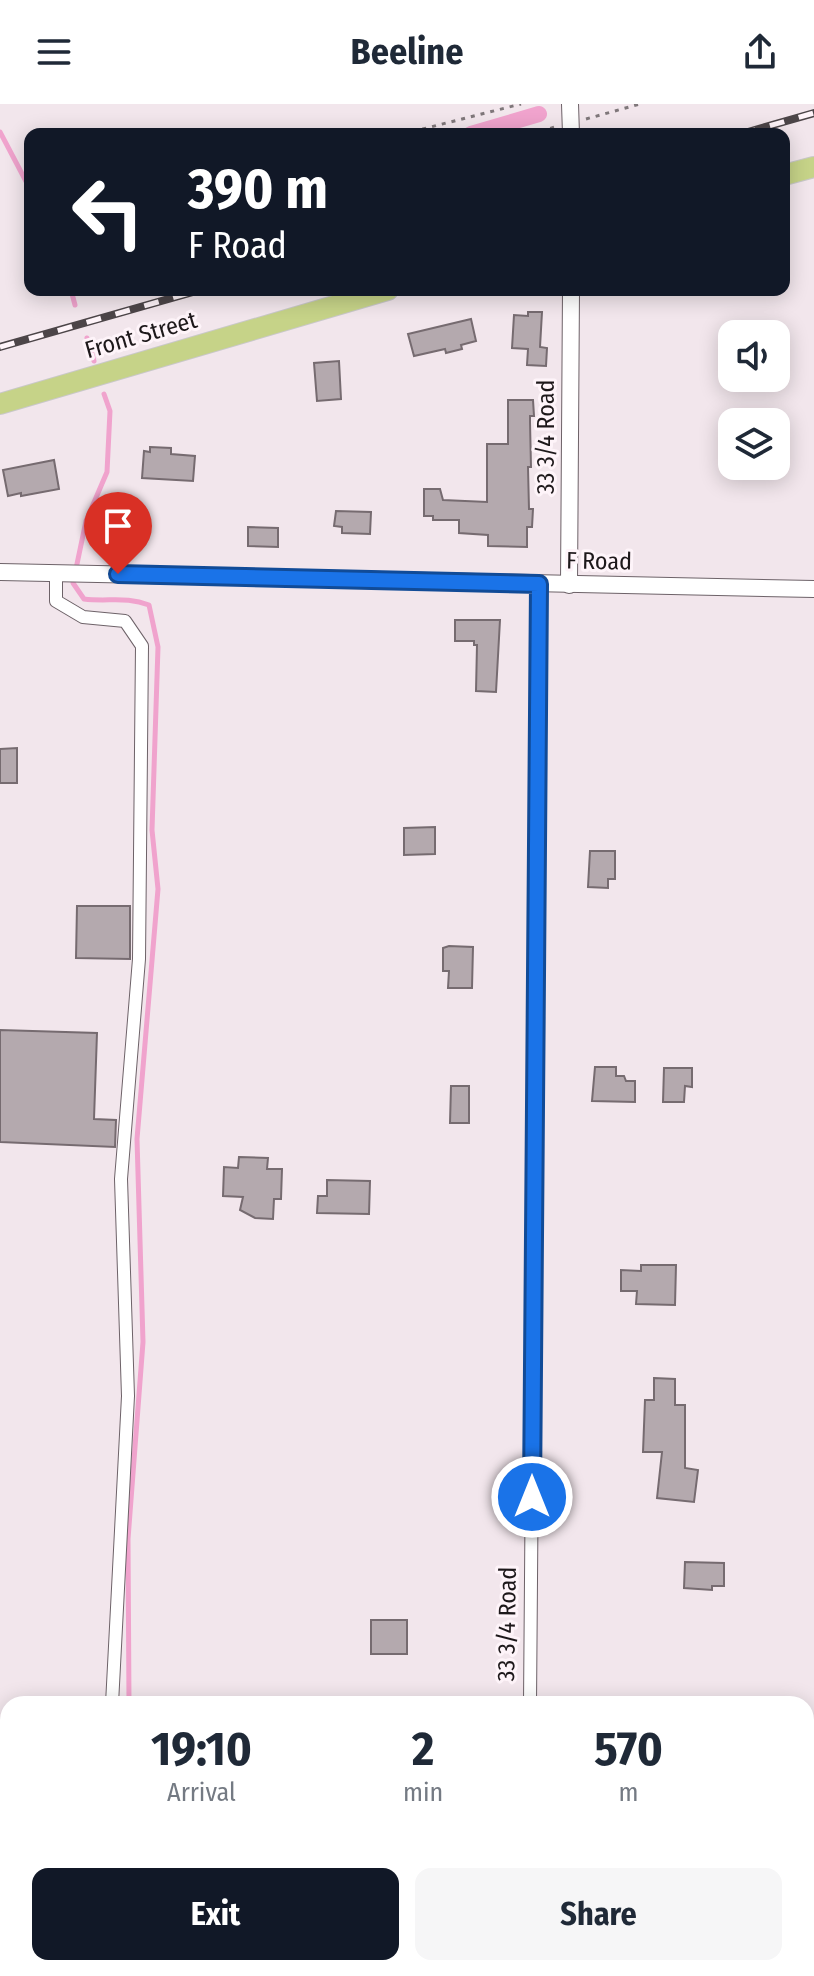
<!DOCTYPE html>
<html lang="en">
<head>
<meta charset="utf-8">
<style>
	:root { --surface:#fff; --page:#f6f6f7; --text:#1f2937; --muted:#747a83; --accent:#111827 }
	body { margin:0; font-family:"Fira Sans Condensed",sans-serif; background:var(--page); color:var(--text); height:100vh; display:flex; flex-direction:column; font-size:30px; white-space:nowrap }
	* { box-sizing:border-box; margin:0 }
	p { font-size:26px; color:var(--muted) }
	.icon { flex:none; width:44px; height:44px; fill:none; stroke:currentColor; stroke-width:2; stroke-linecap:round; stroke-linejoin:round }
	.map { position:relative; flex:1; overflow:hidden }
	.panel { position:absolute; left:0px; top:1592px; width:814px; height:280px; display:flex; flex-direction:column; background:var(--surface); border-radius:24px 24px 0 0; box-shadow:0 4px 20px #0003 }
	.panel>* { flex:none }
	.guide { position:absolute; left:24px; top:24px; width:766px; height:168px; border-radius:16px; box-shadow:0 4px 20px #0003; background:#111827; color:#fff; overflow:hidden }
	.fabs { position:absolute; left:718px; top:216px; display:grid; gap:16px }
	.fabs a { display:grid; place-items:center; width:72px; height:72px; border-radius:16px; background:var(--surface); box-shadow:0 4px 20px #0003; font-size:40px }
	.pin { position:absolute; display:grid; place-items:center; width:68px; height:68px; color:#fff; margin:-82px -34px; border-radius:50% 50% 50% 0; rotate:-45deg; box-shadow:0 0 8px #0007 }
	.pin .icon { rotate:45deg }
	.me { position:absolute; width:88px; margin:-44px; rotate:0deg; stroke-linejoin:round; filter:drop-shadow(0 0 6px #0008) }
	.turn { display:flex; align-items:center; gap:28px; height:168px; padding:0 32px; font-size:36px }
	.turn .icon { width:104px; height:104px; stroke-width:2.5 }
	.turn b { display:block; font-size:56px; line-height:68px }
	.eta { display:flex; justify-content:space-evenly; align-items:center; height:136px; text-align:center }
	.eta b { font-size:48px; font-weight:700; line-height:56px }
	.primary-button { display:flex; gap:16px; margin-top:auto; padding:16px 32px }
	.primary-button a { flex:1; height:92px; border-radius:16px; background:var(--accent); color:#fff; font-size:32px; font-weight:700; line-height:92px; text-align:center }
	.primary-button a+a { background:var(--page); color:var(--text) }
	header { display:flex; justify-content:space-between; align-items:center; height:104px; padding:0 32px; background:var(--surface); font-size:36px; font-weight:700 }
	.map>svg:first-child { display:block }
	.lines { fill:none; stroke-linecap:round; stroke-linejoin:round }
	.stream { stroke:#f0a3cd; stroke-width:5 }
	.canal { stroke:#f0a3cd; stroke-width:16 }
	.building { fill:#b4a9ae; stroke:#766b70; stroke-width:2 }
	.minor-casing { stroke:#6d6268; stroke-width:14 }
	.tertiary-casing { stroke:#6d6268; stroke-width:18 }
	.primary-casing { stroke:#c9c8c8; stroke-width:22 }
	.path { stroke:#7f777a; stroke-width:3; stroke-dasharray:4 6; stroke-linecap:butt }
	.minor { stroke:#fff; stroke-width:12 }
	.tertiary { stroke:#fff; stroke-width:16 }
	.primary { stroke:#c6d388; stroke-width:20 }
	.rail-casing { stroke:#4c4548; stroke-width:8 }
	.rail { stroke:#fef4f9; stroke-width:5; stroke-dasharray:15; stroke-linecap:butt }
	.route-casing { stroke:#114b97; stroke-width:20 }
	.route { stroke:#1a73e8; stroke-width:14 }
	.labels { text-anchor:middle; stroke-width:6; stroke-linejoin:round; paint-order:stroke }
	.street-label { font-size:24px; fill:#1d181a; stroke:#fef4f9 }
</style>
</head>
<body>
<header><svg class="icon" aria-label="menu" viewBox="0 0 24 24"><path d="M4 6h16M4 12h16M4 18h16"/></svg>Beeline<svg class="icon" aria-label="share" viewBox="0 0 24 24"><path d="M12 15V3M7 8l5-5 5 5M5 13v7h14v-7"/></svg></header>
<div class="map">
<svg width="814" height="1872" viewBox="0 0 814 1872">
	<rect width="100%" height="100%" fill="#f2e6ec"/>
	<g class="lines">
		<!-- stream -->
		<g class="stream">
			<path d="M 0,28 L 30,85"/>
			<path d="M 71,186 L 75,201"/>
			<path d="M 87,234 L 94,257"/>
			<path d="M 104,290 L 110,307 L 107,368 L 86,417 L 73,479 L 84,495 C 108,498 126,492 149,501 L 158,543 L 152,726 L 158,785 L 137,1035 L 143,1238 L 128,1435 L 129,1600"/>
		</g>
		<!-- canal -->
		<path class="canal" d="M 471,30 L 539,10"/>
	</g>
	<!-- building -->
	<g class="building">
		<path d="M 528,208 L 542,208 L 540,243 L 547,244 L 546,262 L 527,261 L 528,245 L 512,244 L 514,211 L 528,212 Z"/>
		<path d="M 471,215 L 476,237 L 461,241 L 462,245 L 446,249 L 445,245 L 414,252 L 408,230 Z"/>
		<path d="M 339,257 L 341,295 L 317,297 L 314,259 Z"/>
		<path d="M 508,296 L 533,296 L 534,312 L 530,312 L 530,318 L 531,363 L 528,363 L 529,405 L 533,405 L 532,423 L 527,423 L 527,443 L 488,442 L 488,431 L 459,429 L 459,416 L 433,416 L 433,412 L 424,412 L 424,385 L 440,385 L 443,396 L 487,398 L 487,340 L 508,340 Z"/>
		<path d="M 150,343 L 171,344 L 171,350 L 195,352 L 193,377 L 142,374 L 144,347 L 150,348 Z"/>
		<path d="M 54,356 L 59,385 L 21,392 L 21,389 L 8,392 L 3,366 Z"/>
		<path d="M 336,407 L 371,408 L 370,430 L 342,429 L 342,423 L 334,422 Z"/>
		<path d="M 248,423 L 278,424 L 278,443 L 248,442 Z"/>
		<path d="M 455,516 L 500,516 L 496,588 L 476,587 L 477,541 L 474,541 L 474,537 L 455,537 Z"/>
		<path d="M 17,644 L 17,679 L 0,679 L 0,645 Z"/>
		<path d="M 435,723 L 435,750 L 404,751 L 404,724 Z"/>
		<path d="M 590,747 L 615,747 L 615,775 L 608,775 L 608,784 L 588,783 Z"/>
		<path d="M 77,802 L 130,802 L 130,855 L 76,854 Z"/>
		<path d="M 449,842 L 473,843 L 472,884 L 448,884 L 449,867 L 443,867 L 443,844 Z"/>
		<path d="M 0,926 L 97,929 L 94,1015 L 116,1016 L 115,1043 L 0,1038 Z"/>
		<path d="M 595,963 L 616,963 L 616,972 L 624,972 L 626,977 L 635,977 L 635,998 L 592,997 Z"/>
		<path d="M 664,964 L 692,964 L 692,983 L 685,982 L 684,998 L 663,998 Z"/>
		<path d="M 451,982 L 469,982 L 469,1019 L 450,1019 Z"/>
		<path d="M 239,1053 L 268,1054 L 267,1065 L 282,1065 L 281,1095 L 274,1095 L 273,1115 L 255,1114 L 240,1106 L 243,1093 L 223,1092 L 224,1063 L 238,1064 Z"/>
		<path d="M 327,1076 L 370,1077 L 369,1110 L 317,1109 L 318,1092 L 327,1092 Z"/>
		<path d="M 641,1161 L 676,1161 L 675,1201 L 636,1200 L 637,1187 L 621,1187 L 621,1166 L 641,1167 Z"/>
		<path d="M 654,1274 L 675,1275 L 675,1301 L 685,1301 L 685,1364 L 698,1366 L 694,1398 L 657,1394 L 662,1348 L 643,1348 L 645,1296 L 654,1296 Z"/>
		<path d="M 685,1458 L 724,1459 L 724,1482 L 712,1482 L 712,1486 L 684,1484 Z"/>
		<rect x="371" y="1516" width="36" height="34"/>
	</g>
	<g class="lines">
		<defs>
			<g id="minor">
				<path d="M 56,468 L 56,497 L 83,513 L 125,517 L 142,542 L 139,855 L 121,1075 L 128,1292 L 112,1600"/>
				<path d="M 530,1600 L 539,480"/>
				<path d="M 527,1872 L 527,1864"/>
			</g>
			<g id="tertiary">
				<path d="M 570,0 L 571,30"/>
				<path d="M 0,468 L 814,485"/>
				<path d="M 569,481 L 571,186"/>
			</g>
			<g id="primary">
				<path d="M 784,71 L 814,63"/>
				<path d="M 0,300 L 388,186"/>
			</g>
		</defs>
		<!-- minor casing -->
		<use href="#minor" class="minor-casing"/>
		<!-- tertiary casing -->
		<use href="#tertiary" class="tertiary-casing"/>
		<!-- primary casing -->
		<use href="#primary" class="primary-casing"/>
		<!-- path -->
		<g class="path">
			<path d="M 586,15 L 640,0"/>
			<path d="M 403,30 L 521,0"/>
			<path d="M 531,30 L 555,23"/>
			<path d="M 321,1864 L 335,1872"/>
			<path d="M 0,1870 L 26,1864"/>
		</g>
		<!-- minor -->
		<use href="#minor" class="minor"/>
		<!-- tertiary -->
		<use href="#tertiary" class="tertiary"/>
		<!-- primary -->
		<use href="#primary" class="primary"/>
		<defs>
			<g id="rail">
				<path d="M 741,30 L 814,9"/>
				<path d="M 0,243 L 200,186"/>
			</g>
		</defs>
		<!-- rail casing -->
		<use href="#rail" class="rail-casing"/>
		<!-- rail -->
		<use href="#rail" class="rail"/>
	</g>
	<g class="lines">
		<defs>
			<path id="route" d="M 118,470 L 539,480 L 532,1393"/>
		</defs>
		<!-- route casing -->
		<use href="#route" class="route-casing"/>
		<!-- route -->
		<use href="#route" class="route"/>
	</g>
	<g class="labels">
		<!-- street labels -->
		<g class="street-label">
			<text transform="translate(141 231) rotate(-16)" y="8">Front Street</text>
			<text transform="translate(546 333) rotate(-90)" y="8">33 3/4 Road</text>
			<text transform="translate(599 457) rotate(1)" y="8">F Road</text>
			<text transform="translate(507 1520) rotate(-89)" y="8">33 3/4 Road</text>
		</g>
	</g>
</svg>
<div class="fabs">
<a><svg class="icon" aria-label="sound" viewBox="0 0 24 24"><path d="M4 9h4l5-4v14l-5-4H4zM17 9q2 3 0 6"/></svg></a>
<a><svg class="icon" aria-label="layers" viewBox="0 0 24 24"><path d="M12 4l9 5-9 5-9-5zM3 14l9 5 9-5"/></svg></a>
</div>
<div class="pin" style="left:118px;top:470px;background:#d93025"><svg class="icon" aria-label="arrive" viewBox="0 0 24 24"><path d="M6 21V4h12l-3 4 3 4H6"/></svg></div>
<svg class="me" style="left:532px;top:1393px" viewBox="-20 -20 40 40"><circle r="17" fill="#1a73e8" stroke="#fff" stroke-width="3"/><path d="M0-11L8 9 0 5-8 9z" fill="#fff"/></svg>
<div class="guide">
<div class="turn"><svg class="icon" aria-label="left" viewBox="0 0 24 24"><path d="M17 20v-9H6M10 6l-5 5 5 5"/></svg><div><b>390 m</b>F Road</div></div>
</div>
<section class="panel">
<div class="eta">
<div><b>19:10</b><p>Arrival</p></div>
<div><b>2</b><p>min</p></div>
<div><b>570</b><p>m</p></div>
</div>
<div class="primary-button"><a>Exit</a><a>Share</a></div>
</section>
</div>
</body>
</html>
